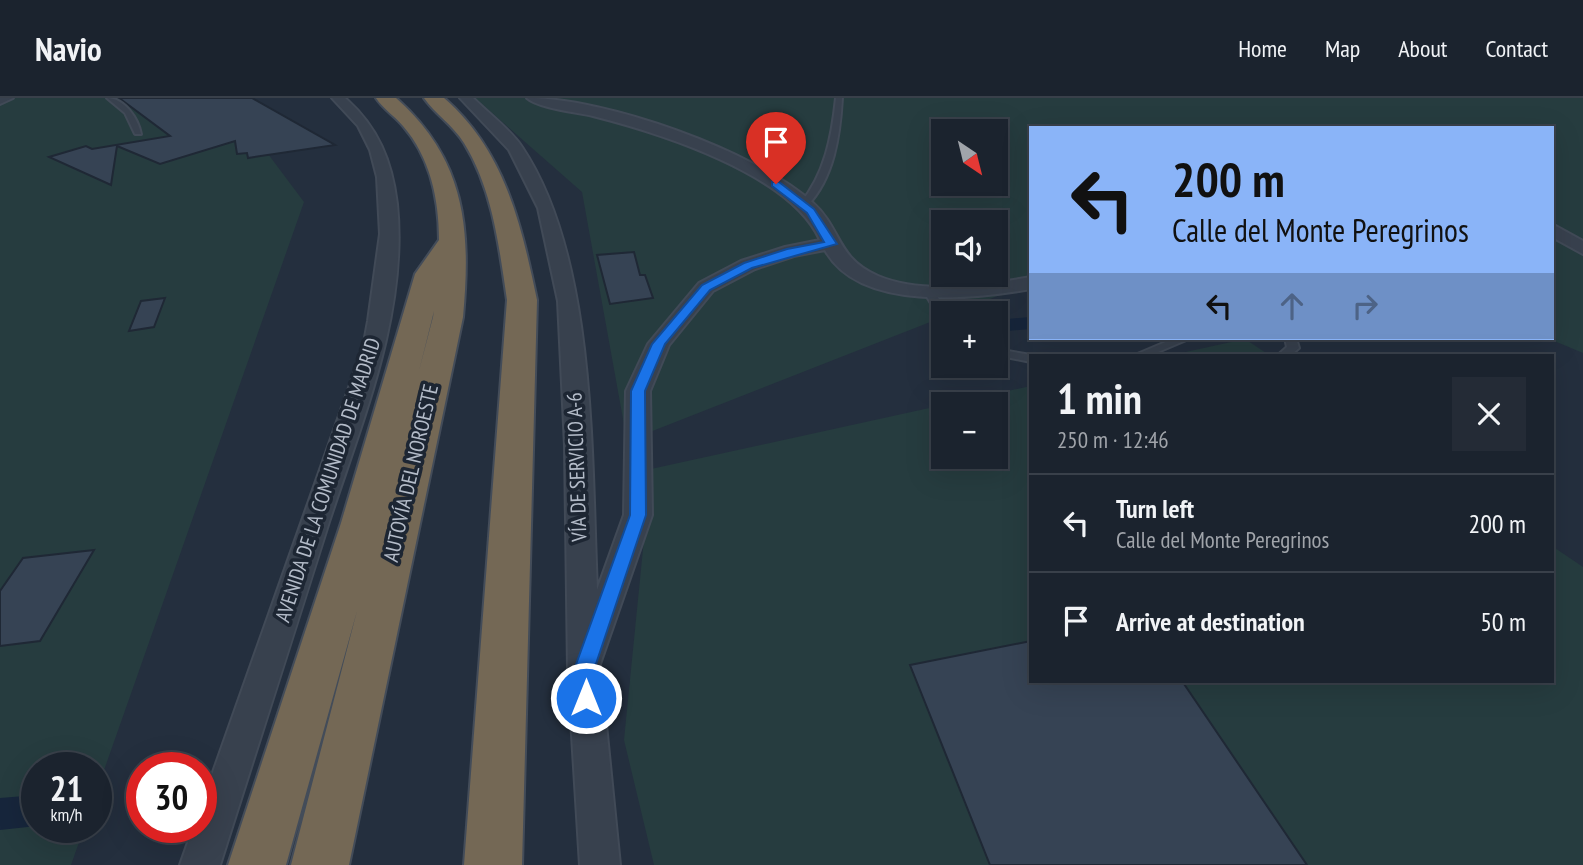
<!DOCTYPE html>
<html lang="en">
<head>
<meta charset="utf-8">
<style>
	:root { --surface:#1b232e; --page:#242b36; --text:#f1f3f6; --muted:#a0a4aa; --line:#39404a }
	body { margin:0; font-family:"PT Sans Narrow",sans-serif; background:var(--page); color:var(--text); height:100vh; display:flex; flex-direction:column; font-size:26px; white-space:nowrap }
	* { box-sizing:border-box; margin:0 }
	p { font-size:23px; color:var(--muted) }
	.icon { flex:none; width:38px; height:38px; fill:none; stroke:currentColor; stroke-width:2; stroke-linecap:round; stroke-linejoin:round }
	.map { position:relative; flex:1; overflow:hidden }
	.drawer { position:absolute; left:1029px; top:256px; width:525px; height:329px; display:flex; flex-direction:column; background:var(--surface); border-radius:0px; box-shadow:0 7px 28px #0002,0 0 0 2px var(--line) }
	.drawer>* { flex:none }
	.guide { position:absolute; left:1029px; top:28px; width:525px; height:214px; border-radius:0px; box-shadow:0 7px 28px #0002,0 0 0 2px var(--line); background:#8ab4f8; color:#111; overflow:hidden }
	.needle { width:46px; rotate:145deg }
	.fabs { position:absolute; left:931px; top:21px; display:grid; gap:14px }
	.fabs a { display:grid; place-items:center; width:77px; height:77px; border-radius:0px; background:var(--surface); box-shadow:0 7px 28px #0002,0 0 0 2px var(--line); font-size:35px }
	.speed { position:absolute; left:21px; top:654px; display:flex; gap:14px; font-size:35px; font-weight:700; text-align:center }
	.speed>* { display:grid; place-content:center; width:91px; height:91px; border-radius:50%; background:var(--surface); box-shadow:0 7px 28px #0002,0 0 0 2px var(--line); line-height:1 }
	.speed small { font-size:18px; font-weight:400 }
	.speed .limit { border:10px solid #d22; background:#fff; color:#111 }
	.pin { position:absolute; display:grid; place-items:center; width:60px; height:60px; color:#fff; margin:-72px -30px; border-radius:50% 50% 50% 0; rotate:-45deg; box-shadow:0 0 7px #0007 }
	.pin .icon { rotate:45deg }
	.me { position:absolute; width:77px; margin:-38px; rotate:0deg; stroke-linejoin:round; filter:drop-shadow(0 0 5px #0008) }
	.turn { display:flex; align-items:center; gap:24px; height:147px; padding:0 28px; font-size:32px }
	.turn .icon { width:91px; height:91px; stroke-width:2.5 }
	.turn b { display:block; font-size:49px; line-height:60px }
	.lanes { display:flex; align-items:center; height:66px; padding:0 28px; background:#0003; justify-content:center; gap:35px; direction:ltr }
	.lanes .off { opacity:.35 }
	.round { display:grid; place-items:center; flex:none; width:74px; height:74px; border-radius:0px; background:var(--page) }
	.headline { display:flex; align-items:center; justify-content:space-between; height:119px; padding:0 28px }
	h1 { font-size:42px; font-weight:700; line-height:52px }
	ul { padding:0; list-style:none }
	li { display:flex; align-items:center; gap:21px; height:98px; padding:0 28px; border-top:2px solid var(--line) }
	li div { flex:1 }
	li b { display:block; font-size:26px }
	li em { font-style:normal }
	header { display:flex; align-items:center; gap:42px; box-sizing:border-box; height:98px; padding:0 35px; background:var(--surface); border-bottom:2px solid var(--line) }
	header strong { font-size:33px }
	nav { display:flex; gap:38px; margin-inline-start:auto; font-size:24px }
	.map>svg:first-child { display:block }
	.green { fill:#263c3f; fill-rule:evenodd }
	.water { fill:#17263c }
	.building { fill:#364354; stroke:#1f2835; stroke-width:2 }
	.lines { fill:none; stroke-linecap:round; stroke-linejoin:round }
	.service-casing { stroke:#414a57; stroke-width:4 }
	.minor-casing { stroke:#414a57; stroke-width:4 }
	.motorway-casing { stroke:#434c59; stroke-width:4 }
	.service { fill:#38414e; fill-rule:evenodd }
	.minor { fill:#38414e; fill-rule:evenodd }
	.motorway { fill:#746855; fill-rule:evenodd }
	.route { fill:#1a73e8; stroke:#114b97; stroke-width:2 }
	.labels { text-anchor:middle; stroke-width:7; stroke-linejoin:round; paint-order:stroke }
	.street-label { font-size:21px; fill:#b4bcc9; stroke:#1d2633 }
</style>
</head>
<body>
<header>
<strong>Navio</strong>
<nav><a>Home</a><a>Map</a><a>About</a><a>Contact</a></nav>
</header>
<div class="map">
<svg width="1583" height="767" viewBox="0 0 1583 767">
	<rect width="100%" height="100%" fill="#242f3e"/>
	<!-- green -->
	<g class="green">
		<path d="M 0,0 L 226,0 L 304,104 L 96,695 L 96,670 L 37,670 L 37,730 L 84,730 L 71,767 L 0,767 Z"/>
		<path d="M 475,0 L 1583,0 L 1583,255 L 1547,240 L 1552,240 L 1552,30 L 1031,30 L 1031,185 L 954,215 L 943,215 L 943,219 L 627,343 L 582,94 ZM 943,33 L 996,33 L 996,86 L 943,86 ZM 943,124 L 996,124 L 996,177 L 943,177 Z"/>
		<path d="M 1245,241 L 1269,257 L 1172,257 Z"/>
		<path d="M 1031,288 L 1031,583 L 1552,583 L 1552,448 L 1583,469 L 1583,767 L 654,767 L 624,642 L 651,371 L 943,307 L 943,359 L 996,359 L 996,306 L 947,306 Z"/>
	</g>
	<!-- water -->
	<g class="water">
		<path d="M 1031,219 L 1031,231 L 996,234 L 996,222 Z"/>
		<path d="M 37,697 L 37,728 L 0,732 L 0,700 Z"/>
	</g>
	<!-- building -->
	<g class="building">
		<path d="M 119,0 L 252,0 L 335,47 L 248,60 L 247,55 L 237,56 L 235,43 L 160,66 L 117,48 L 111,87 L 49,59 L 86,48 L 92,51 L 170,38 Z"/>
		<path d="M 634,154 L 640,177 L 645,177 L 653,200 L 610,206 L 597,157 Z"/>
		<path d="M 165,200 L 154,229 L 129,233 L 141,203 Z"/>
		<path d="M 94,452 L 40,543 L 0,548 L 0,493 L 23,460 Z"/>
		<path d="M 1031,543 L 1031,583 L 1182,583 L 1307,767 L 990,767 L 910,567 Z"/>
	</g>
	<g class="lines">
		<defs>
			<g id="service">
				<path d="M 107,0 C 124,0 138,20 141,36 L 135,36 L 125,15 Z"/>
				<path d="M 836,0 L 842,0 C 840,37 834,80 807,108 L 801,108 L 800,106 C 825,76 832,38 836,0 Z"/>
				<path d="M 929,191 L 933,192 L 948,215 L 943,215 L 943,219 L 939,218 L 924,194 Z"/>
				<path d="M 1175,240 L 1191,240 L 1151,257 L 1135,257 Z"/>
				<path d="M 1285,240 L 1296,240 L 1299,250 L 1291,257 L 1278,257 L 1287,249 Z"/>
				<path d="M 996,251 L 1031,257 L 1031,264 L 996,257 Z"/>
			</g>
			<g id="minor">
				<path d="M 0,0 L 13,0 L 0,6 Z"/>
				<path d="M 332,0 L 345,0 C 378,29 392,63 397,106 C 408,215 362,323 329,424 C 293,539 256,653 220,767 L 180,767 L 193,730 L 201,730 L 201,708 L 363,250 L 368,223 L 380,136 L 377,79 L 370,52 L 358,28 Z"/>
				<path d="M 460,0 L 473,0 C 489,16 510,31 522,49 C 597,161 591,360 597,492 L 624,417 L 626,293 L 648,246 L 699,185 L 741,163 L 785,149 L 820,142 C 791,76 660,35 593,18 C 576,14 538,10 527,0 C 605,0 754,52 813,105 C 842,131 836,160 878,178 C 923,197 985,187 1031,179 L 1031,191 C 973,201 859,214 825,152 L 794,158 L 755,171 L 713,193 L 669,247 L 650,293 L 652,417 L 600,566 L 620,767 L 580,767 L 568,572 L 565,348 L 558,203 L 538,110 L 509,52 Z"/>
				<path d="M 1552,126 L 1583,143 L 1583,156 L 1552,139 Z"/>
			</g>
			<g id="motorway">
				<path d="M 376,0 L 396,0 C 466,62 471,131 463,219 L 349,767 L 291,767 L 357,513 L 286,767 L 228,767 L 341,425 L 415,176 L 439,142 C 439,101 430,59 403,28 C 395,18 383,11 376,0 ZM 434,213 L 433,219 L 419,273 Z"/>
				<path d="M 424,0 L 444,0 C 505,53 521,126 537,202 L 522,767 L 464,767 L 507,202 C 499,149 493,92 464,45 C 453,27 435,16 424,0 Z"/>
			</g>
		</defs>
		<!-- service casing -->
		<use href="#service" class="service-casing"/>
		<!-- minor casing -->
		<use href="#minor" class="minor-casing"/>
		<!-- motorway casing -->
		<use href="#motorway" class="motorway-casing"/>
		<!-- service -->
		<use href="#service" class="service"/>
		<!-- minor -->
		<use href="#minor" class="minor"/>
		<!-- motorway -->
		<use href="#motorway" class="motorway"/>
	</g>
	<!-- route -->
	<path class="route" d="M 772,84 L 779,84 L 814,111 L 837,146 L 752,170 L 710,192 L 665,246 L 645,293 L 646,417 L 594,572 L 596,600 L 593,606 L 586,609 L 579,606 L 574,572 L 630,417 L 631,293 L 652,246 L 702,187 L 744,165 L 787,151 L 824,144 L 807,115 L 772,88 Z"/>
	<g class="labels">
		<!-- street labels -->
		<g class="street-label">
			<text transform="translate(577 369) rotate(-92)" y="7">VÍA DE SERVICIO A-6</text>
			<text transform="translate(411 375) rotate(-77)" y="7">AUTOVÍA DEL NOROESTE</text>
			<text transform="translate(328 382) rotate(-72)" y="7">AVENIDA DE LA COMUNIDAD DE MADRID</text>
		</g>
	</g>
</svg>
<div class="fabs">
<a><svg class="needle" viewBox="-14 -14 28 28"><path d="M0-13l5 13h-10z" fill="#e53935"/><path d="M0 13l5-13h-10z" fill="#a0a4aa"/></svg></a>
<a><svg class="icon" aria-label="sound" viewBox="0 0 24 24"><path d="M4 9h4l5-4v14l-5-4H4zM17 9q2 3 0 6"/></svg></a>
<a>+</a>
<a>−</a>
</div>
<div class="speed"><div>21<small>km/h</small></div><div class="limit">30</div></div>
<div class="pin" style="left:776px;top:86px;background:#d93025"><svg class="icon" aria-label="arrive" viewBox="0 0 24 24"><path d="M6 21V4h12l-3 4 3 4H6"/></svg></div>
<svg class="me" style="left:586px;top:600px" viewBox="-20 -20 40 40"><circle r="17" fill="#1a73e8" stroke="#fff" stroke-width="3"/><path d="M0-11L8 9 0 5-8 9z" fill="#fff"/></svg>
<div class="guide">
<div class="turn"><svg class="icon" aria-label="left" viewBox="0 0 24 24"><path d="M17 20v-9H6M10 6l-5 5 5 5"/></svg><div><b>200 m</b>Calle del Monte Peregrinos</div></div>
<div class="lanes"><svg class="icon" aria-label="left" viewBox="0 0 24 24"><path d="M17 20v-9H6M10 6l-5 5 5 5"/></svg><svg class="icon off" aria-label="ahead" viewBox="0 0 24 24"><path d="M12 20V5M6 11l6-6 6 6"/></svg><svg class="icon off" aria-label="right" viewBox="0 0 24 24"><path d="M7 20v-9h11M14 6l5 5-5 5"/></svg></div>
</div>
<section class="drawer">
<div class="headline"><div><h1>1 min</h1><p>250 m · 12:46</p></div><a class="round"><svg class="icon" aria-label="close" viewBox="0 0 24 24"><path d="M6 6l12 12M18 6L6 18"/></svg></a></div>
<ul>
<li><svg class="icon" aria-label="left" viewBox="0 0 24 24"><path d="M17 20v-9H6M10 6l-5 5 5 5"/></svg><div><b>Turn left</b><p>Calle del Monte Peregrinos</p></div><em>200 m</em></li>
<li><svg class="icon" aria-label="arrive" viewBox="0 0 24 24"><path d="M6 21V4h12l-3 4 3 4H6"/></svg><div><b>Arrive at destination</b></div><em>50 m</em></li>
</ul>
</section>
</div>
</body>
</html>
